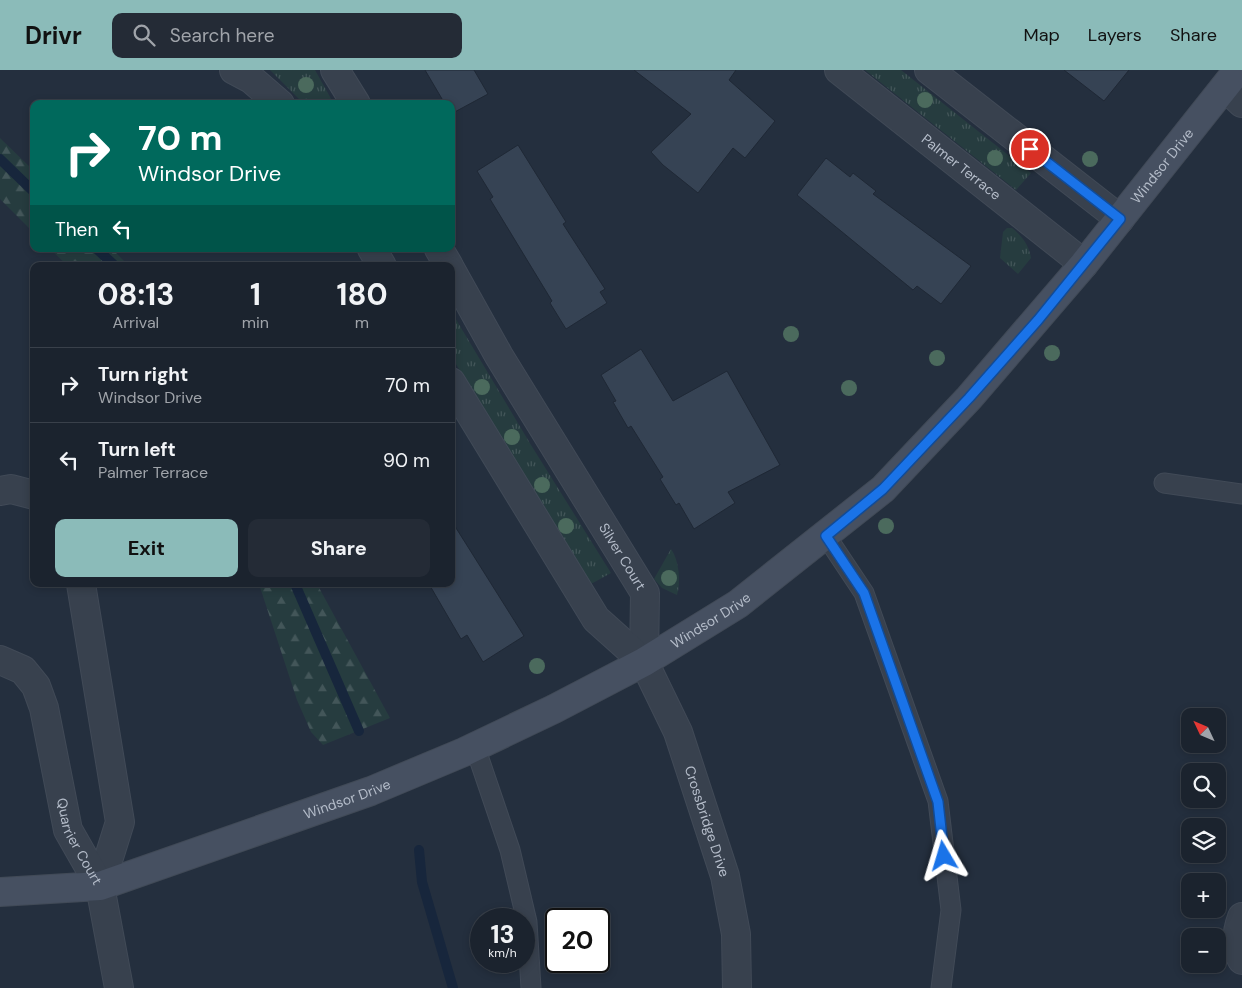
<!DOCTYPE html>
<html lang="en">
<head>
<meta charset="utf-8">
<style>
	:root { --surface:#1b232e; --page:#242b36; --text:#f1f3f6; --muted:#a0a4aa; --line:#39404a; --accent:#8bbbb9 }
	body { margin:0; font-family:"DM Sans",sans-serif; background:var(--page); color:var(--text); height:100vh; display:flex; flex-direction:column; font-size:19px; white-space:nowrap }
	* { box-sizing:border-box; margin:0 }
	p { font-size:16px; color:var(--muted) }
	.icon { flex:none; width:28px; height:28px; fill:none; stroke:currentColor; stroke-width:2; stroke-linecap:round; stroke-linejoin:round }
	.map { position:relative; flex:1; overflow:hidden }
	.side { position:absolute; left:30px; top:192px; width:425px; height:325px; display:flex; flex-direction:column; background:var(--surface); border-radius:10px; box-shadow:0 2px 8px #0003,0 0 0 1px var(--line) }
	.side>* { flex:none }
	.guide { position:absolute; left:30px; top:30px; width:425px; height:152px; border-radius:10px; box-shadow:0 2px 8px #0003,0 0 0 1px var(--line); background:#00695c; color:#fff; overflow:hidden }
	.needle { width:32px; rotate:314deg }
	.controls { position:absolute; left:1181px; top:638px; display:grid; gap:10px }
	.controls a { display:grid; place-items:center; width:45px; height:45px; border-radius:10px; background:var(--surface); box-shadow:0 2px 8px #0003,0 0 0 1px var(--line); font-size:25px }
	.speed { position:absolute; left:470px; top:838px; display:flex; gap:10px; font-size:25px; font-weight:700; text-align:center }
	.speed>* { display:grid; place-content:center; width:65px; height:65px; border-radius:50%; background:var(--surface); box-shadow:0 2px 8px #0003,0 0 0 1px var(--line); line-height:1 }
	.speed small { font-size:12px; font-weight:400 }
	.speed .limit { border:2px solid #111; border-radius:8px; background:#fff; color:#111 }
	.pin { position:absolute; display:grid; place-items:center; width:42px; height:42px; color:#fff; margin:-21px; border:2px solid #fff; border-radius:50%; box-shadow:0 1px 5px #0007 }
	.me { position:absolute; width:55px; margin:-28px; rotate:353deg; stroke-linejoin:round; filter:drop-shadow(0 0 4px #0008) }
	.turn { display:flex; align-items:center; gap:18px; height:105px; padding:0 25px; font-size:22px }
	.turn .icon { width:65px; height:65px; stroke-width:2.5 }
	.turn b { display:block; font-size:35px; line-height:42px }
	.then { display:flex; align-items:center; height:48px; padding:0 25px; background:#0003; gap:10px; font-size:19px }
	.eta { display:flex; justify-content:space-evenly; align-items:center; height:85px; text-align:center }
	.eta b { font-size:30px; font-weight:700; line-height:35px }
	.action { display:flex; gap:10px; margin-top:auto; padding:10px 25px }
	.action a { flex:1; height:58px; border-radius:10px; background:var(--accent); color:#111; font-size:20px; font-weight:700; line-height:58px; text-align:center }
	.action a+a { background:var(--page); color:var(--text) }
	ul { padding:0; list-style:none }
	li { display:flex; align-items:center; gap:15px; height:75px; padding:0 25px; border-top:1px solid var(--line) }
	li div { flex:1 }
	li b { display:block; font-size:19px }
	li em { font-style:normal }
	header { display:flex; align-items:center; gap:30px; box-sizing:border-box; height:70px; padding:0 25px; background:var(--accent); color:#111 }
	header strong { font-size:24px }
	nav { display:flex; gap:28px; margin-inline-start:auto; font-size:18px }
	.search { width:350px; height:45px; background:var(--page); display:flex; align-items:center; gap:12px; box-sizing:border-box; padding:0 18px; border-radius:10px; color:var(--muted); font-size:19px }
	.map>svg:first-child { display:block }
	.grass { fill:url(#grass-tufts) }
	.forest { fill:url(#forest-firs) }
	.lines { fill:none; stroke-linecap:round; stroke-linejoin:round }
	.stream { stroke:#17263c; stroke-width:10 }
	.building { fill:#364354; stroke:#1f2835 }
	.lane-casing { stroke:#414a57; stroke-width:21 }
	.street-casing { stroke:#414a57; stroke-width:30 }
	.secondary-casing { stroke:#414a57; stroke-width:30 }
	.lane { stroke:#38414e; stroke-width:19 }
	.street { stroke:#38414e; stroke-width:28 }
	.secondary { stroke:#465061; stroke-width:28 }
	.tree { fill:#4b6a5d }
	.route-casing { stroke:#114b97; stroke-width:12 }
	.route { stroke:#1a73e8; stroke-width:9 }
	.labels { text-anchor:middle; stroke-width:5; stroke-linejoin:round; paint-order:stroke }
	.street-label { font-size:14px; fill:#b4bcc9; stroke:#1d2633 }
</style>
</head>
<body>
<header>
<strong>Drivr</strong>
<div class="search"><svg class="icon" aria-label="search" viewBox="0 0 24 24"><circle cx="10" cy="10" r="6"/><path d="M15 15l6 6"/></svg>Search here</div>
<nav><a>Map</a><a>Layers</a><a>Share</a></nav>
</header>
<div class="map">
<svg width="1242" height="918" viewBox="0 0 1242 918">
	<defs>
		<pattern id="grass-tufts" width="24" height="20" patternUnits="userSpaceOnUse" patternTransform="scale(1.25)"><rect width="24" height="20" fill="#263c3f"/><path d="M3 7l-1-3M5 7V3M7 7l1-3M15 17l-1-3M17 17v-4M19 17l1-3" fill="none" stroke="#435659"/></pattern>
		<pattern id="forest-firs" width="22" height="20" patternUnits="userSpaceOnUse" patternTransform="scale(1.25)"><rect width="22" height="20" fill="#263c3f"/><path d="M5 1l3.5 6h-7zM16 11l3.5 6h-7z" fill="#435659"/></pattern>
	</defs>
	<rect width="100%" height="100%" fill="#242f3e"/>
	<!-- grass -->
	<g class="grass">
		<path d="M 270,0 L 315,0 L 334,34 L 304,34 Z"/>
		<path d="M 865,0 L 901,0 L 1031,103 L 1016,120 Z"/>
		<path d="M 1007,158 L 1012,158 C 1022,166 1029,175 1031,188 L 1018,204 L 1000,188 L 1003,162 Z"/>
		<path d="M 451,241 L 531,375 L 611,503 L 591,514 L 451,286 Z"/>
		<path d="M 671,479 C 679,490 681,512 677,525 L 662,518 L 654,509 Z"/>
	</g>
	<!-- forest -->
	<g class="forest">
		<path d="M 0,68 L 34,101 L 34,163 L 0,129 Z"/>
		<path d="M 50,179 L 112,179 L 129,196 L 68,196 Z"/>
		<path d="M 259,514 L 317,514 L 390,648 L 323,675 L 311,662 L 297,630 Z"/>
	</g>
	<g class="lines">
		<!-- stream -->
		<g class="stream">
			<path d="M 0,89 L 34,122"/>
			<path d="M 97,179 L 115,196"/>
			<path d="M 295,514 L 359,661"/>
			<path d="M 419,780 L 422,812 L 453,918"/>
		</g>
	</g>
	<!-- building -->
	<g class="building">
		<path d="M 425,0 L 474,0 L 488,24 L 451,44 L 451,34 L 445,34 Z"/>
		<path d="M 634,0 L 736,0 L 729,10 L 775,51 L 745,88 L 733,78 L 698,123 L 663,95 L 651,82 L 691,44 Z"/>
		<path d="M 1064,0 L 1129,0 L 1104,31 Z"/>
		<path d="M 518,75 L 566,152 L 563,154 L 605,219 L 600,222 L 607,233 L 566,259 L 550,233 L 552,231 L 490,129 L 493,127 L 477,101 Z"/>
		<path d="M 826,88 L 850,107 L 853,103 L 876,121 L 873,124 L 971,196 L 941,234 L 917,216 L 913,220 L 797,125 Z"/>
		<path d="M 641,279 L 673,331 L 727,301 L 780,395 L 728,422 L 735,433 L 694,459 L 679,433 L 676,435 L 660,409 L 663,407 L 631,356 L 628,358 L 613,332 L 616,331 L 601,305 Z"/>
		<path d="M 451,450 L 524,566 L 483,592 L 467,565 L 461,569 L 429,514 L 451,514 Z"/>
	</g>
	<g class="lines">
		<defs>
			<g id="lane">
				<path d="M 1164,413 L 1242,424"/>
				<path d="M 826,466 L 864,523 L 938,731 L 951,840 L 941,918"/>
				<path d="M 475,677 L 510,780 L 527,852 L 531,918"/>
			</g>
			<g id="street">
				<path d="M 234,0 L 251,9 L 280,34"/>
				<path d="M 335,0 L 356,34"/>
				<path id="s1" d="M 839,0 L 1084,194"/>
				<path d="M 929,0 L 1120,149"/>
				<path d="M 1225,17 L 1242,33"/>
				<path d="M 372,179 L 382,196"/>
				<path d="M 439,179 L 449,196"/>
				<path id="s2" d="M 451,200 L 499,286 L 645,523 L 644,592"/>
				<path id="s3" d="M 451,312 L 596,549 L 644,592 L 678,662 L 725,806 L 736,864 L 737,918"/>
				<path d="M 0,421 L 11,419 L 34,425"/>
				<path d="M 81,514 L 120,752 L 100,816"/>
				<path id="s4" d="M 0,590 L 23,600 L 36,616 L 44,638 L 68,760 L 100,816 L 119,918"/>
				<path d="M 1242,847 C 1237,861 1234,877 1242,890"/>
			</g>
			<g id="secondary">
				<path id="s5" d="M 0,822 L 100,816 L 371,721 L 464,682 L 554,639 L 644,592 L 738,534 L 883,419 L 969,328 L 1084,194 L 1238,0"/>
			</g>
		</defs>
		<!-- lane casing -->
		<use href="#lane" class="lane-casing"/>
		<!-- street casing -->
		<use href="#street" class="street-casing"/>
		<!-- secondary casing -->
		<use href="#secondary" class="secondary-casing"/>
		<!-- lane -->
		<use href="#lane" class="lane"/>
		<!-- street -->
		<use href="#street" class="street"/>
		<!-- secondary -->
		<use href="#secondary" class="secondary"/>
	</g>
	<!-- trees -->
	<g class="tree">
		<circle cx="306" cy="15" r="8"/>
		<circle cx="925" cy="30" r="8"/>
		<circle cx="995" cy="88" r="8"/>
		<circle cx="1090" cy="89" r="8"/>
		<circle cx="791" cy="264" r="8"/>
		<circle cx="1052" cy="283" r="8"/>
		<circle cx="937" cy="288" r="8"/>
		<circle cx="482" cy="317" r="8"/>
		<circle cx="849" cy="318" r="8"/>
		<circle cx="512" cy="367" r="8"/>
		<circle cx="542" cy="415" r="8"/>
		<circle cx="566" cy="456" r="8"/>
		<circle cx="886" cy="456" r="8"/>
		<circle cx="669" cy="508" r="8"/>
		<circle cx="537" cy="596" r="8"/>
	</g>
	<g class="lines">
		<defs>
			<path id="route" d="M 944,786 L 938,732 L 864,523 L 826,466 L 883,419 L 969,328 L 1038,250 L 1120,149 L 1030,79"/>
		</defs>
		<!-- route casing -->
		<use href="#route" class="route-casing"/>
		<!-- route -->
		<use href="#route" class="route"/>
	</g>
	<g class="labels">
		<!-- street labels -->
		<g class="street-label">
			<text dy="5" stroke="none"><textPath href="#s5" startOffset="1412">Windsor Drive</textPath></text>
			<text dy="5" stroke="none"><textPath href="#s1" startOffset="156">Palmer Terrace</textPath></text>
			<text dy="5" stroke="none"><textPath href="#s2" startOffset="334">Silver Court</textPath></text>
			<text dy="5" stroke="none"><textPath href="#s5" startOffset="768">Windsor Drive</textPath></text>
			<text dy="5" stroke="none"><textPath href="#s5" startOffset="362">Windsor Drive</textPath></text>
			<text dy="5" stroke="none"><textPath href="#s3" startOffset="514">Crossbridge Drive</textPath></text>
			<text dy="5" stroke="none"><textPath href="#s4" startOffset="208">Quarrier Court</textPath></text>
		</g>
	</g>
</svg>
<div class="controls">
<a><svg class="needle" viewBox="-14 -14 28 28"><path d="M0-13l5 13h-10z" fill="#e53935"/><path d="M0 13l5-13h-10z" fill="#a0a4aa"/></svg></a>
<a><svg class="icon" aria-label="search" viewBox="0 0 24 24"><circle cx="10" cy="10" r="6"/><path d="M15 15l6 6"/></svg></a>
<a><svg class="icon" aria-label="layers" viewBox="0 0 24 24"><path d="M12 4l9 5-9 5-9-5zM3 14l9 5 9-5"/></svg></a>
<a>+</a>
<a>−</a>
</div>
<div class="speed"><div>13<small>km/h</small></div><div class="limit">20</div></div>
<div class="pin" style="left:1030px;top:79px;background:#d93025"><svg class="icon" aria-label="arrive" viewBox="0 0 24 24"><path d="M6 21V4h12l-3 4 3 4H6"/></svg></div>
<svg class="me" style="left:944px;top:786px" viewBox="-20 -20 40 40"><path d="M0-17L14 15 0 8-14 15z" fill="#1a73e8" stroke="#fff" stroke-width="4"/></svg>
<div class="guide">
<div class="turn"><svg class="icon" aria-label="right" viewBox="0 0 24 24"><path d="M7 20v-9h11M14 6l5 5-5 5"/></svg><div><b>70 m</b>Windsor Drive</div></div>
<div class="then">Then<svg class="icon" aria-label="left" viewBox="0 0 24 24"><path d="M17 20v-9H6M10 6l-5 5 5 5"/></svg></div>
</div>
<section class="side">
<div class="eta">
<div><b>08:13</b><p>Arrival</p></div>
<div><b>1</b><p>min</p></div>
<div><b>180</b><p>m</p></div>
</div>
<ul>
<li><svg class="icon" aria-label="right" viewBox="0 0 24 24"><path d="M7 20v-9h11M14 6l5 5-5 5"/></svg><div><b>Turn right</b><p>Windsor Drive</p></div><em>70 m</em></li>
<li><svg class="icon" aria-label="left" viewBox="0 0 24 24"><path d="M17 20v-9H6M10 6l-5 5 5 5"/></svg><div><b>Turn left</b><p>Palmer Terrace</p></div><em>90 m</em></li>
</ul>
<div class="action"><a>Exit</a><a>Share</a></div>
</section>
</div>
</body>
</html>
